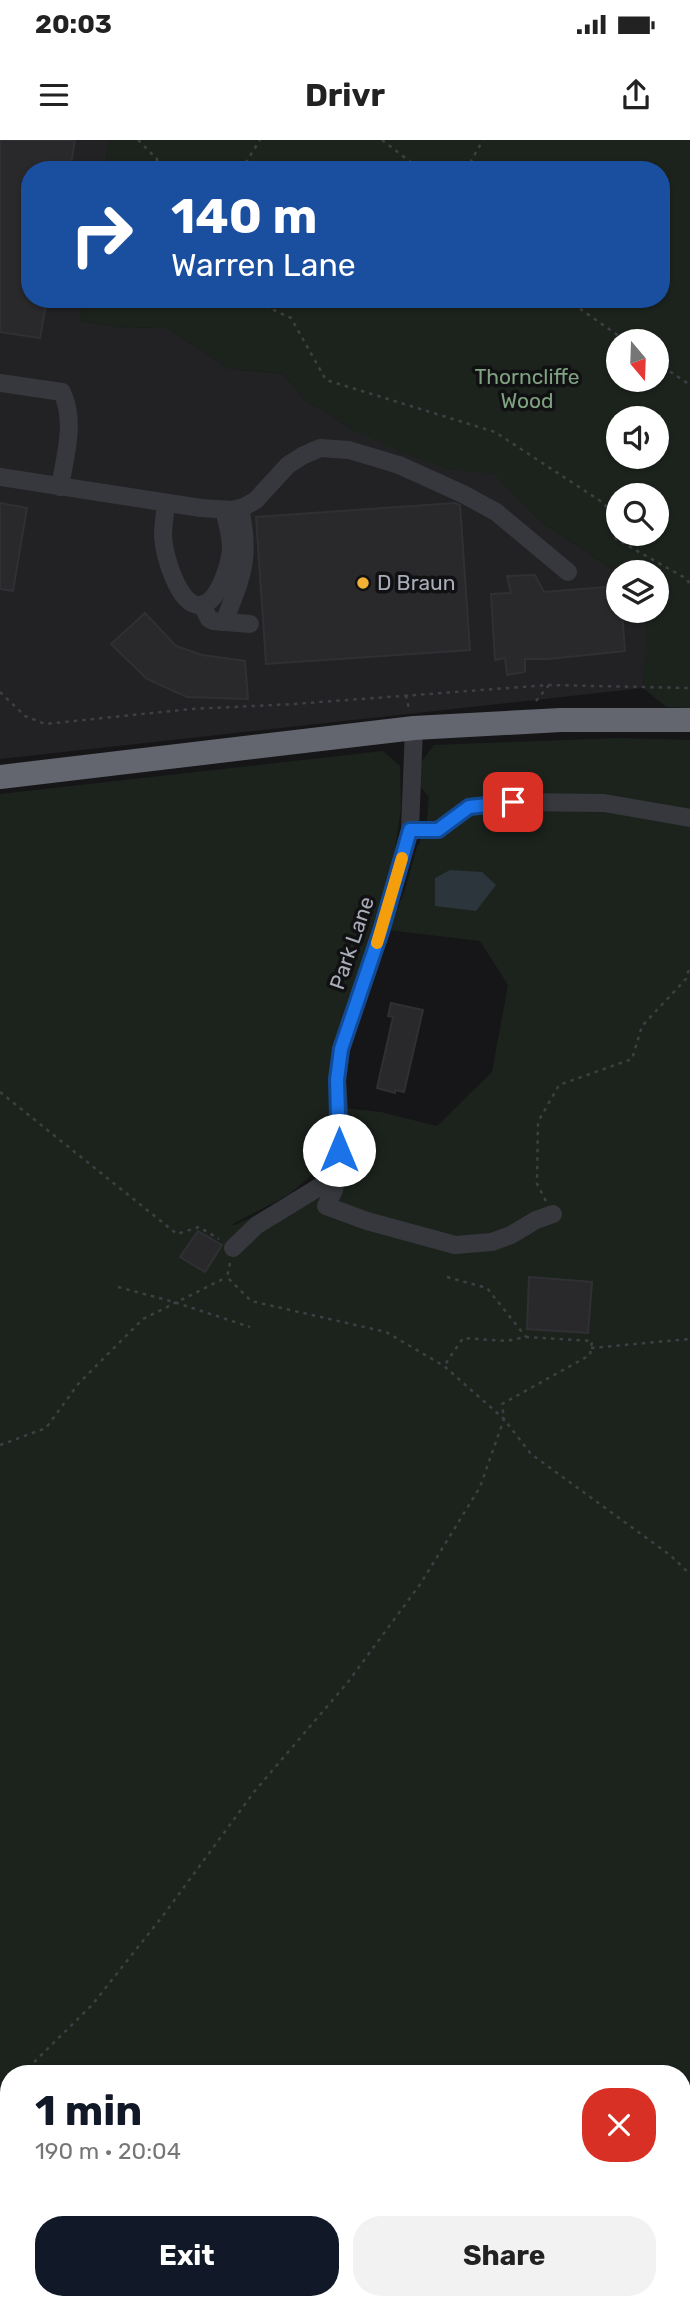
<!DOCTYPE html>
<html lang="en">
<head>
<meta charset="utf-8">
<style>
	:root { --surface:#fff; --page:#f2f2f2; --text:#222; --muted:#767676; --accent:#111827 }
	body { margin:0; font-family:Rubik,sans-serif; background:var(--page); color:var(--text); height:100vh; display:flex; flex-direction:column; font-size:26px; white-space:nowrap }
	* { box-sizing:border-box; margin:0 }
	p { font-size:23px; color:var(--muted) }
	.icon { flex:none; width:38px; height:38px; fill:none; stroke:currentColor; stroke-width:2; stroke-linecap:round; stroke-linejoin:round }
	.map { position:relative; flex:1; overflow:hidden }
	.panel { position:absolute; left:0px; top:1925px; width:691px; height:245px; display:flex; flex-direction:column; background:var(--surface); border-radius:28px 28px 0 0; box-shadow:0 2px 5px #0004 }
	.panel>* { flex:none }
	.top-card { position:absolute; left:21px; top:21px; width:649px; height:147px; border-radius:28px; box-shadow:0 2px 5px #0004; background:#1a4fa0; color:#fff; overflow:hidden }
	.needle { width:46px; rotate:161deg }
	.controls { position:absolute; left:606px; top:189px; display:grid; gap:14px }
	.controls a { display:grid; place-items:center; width:63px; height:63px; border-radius:50%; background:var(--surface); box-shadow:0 2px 5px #0004; font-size:35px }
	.pin { position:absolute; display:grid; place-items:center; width:60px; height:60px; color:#fff; margin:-30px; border-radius:14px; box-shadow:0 4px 10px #0006 }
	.me { position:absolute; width:77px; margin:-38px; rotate:0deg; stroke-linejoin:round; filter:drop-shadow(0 0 5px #0008) }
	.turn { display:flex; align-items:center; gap:24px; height:147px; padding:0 35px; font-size:32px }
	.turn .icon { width:91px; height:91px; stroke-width:2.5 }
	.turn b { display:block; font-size:49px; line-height:60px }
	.round { display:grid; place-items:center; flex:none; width:74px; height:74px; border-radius:28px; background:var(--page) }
	.summary { display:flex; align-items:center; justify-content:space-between; height:119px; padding:0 35px }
	h1 { font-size:42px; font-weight:700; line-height:52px; color:var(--accent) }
	.button { display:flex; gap:14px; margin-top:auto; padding:14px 35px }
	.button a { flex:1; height:80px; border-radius:28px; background:var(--accent); color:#fff; font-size:28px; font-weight:700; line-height:80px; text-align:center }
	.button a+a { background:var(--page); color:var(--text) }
	.status { display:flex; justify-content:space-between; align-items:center; height:49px; padding:0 35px; background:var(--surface); direction:ltr }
	.status svg { height:19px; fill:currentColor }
	header { display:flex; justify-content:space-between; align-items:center; height:91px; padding:0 35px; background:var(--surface); font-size:32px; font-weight:700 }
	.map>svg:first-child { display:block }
	.built { fill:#222225 }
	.green { fill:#1c231d; fill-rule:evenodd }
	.water { fill:#2c353c }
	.building { fill:#29292c; stroke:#303034; stroke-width:2 }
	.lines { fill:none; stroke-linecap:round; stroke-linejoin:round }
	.path { stroke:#3d3f44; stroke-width:2.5; stroke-dasharray:3.5 5; stroke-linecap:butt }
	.minor { stroke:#37383d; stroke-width:18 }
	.highway { stroke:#63666e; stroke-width:24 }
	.route-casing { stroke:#114b97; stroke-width:18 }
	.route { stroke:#1a73e8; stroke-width:12 }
	.slow { stroke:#f59e0b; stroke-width:12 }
	.poi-dot { fill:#f2b134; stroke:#111113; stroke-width:2.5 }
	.labels { text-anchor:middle; stroke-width:7; stroke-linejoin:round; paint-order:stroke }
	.park-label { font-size:21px; fill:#7fa381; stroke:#111113 }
	.poi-label { font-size:21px; fill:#a8adb8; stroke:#111113; text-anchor:start }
	.street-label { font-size:21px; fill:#a8adb8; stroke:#111113 }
</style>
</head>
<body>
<div class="status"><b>20:03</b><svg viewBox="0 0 49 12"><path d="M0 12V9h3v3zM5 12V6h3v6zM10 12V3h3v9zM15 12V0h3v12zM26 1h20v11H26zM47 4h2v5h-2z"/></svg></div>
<header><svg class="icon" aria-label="menu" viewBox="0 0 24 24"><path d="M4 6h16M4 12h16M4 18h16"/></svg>Drivr<svg class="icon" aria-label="share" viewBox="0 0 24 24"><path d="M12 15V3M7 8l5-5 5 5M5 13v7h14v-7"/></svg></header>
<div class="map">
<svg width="690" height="2170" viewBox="0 0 690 2170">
	<rect width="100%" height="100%" fill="#161618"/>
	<!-- built -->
	<path class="built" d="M 0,0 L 109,0 L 104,30 L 30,30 L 30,159 L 83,159 L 80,181 L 126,188 L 165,187 L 230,229 L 284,234 L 305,260 L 352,289 L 448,329 L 494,333 L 540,381 L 612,429 L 626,432 L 618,432 L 618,471 L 647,471 L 648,474 L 643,548 L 0,619 Z"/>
	<!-- green -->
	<g class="green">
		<path d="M 109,0 L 690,0 L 690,568 L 666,567 L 643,548 L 647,471 L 656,471 L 656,432 L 626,432 L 612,429 L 540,381 L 494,334 L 448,329 L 407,315 L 352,289 L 305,260 L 284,234 L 230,229 L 165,187 L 126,188 L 80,181 L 83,159 L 662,159 L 662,30 L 104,30 ZM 618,201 L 656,201 L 656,240 L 618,240 ZM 618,278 L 656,278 L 656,317 L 618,317 ZM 618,355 L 656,355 L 656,394 L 618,394 Z"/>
		<path d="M 618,598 L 690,600 L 690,2170 L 480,2170 L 477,2161 L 682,2161 L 682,1934 L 9,1934 L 9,2161 L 275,2161 L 262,2170 L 0,2170 L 0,654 L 383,611 L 400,626 L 401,668 L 390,742 L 334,967 L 381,972 L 437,986 L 492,932 L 508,845 L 480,801 L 388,790 L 405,750 L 417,707 L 426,691 L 429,657 L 419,645 L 422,621 L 434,605 ZM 326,1023 C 309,1056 266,1070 235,1085 L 231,1085 L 288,1055 Z"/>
	</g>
	<!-- water -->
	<path class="water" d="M 450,730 L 482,732 L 496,745 L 476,771 L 435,766 L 435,738 Z"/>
	<!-- building -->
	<g class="building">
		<path d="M 0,0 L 75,0 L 70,30 L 30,30 L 30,159 L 47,159 L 40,198 L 0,192 Z"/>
		<path d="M 0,363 L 27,368 L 13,451 L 0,449 Z"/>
		<path d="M 455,363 L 460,365 L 470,510 L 266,524 L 256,377 Z"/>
		<path d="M 535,435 L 544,452 L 618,446 L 618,471 L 622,471 L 625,511 L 548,519 L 525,519 L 525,532 L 507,535 L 505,518 L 495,520 L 491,454 L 511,453 L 507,436 Z"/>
		<path d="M 145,473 L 176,506 L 202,515 L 245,521 L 248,559 L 187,557 L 147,539 L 111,504 Z"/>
		<path d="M 391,863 L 423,870 L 404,952 L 395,950 L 395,953 L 377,948 L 393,877 L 388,876 Z"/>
		<path d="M 198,1091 L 222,1105 L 205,1132 L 180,1117 Z"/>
		<path d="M 529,1137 L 592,1142 L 588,1193 L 527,1189 Z"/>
	</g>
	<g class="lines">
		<!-- path -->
		<g class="path">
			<path d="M 138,0 L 157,19 L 158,30"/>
			<path d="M 382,0 L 421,30"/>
			<path d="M 241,30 L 260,0"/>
			<path d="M 466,30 L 483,0"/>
			<path d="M 250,159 L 291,178 L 326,240 L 495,292 L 605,364 L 616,399 L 687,439 L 690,445"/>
			<path d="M 566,159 L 626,201"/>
			<path d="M 656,222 L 690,245"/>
			<path d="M 0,552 L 25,576 L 45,584 L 191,569 L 294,564 L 549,545 L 690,548"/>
			<path d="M 406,555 L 409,569"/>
			<path d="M 536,561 L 549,545"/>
			<path d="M 0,952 L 177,1094 L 199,1087 L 219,1099"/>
			<path d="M 546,1061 L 537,1044 L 538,982 L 559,945 L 632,919 L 642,886 L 686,839 L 690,825"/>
			<path d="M 230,1123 L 227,1137 L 251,1161 L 386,1192 L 444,1226 L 504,1279 L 531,1314 L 670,1415 L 690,1434"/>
			<path d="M 447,1137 L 487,1148 L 526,1197"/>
			<path d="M 118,1147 L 174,1162 L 250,1187"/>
			<path d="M 591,1208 L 690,1199"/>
			<path d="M 0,1305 L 46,1288 L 79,1243 L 143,1179 L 227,1137"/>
			<path d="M 22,1934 L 92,1865 L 165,1773 L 254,1652 L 348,1542 L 421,1443 L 480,1347 L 504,1279 L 502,1264 L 590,1215 L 592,1201 L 526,1197 L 506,1201 L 463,1198 L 444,1226"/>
			<path d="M 0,1955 L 9,1947"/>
		</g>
		<!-- minor -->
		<g class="minor">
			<path d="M 0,243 L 62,252 C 76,282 65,316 60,347"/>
			<path d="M 0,337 L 201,368 L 232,370 L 244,367 L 256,360 L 288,325 L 302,316 L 320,308 L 349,310 L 399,325 L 463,354 L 496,372 L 568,432"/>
			<path d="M 166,363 C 165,374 163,385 163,396 C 164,413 177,463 198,465 C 218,467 230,423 231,408 C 231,395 227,382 224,370"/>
			<path d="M 202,465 L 209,479 L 213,481 L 250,484"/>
			<path d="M 224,482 C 242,436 251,419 240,368"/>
			<path d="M 414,588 L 410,690 L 382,788 L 341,909 L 337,940 L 340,988 L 338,1032 L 334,1050 L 326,1066 L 367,1081 L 455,1105 L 492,1102 L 511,1095 L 536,1080 L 553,1074"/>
			<path d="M 410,690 L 438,690 L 469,667 L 513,662 L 604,663 L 690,678"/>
			<path d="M 233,1108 L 257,1085 L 324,1044 L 338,1032"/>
		</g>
		<!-- highway -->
		<path class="highway" d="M 0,637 L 414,588 L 561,580 L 690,580"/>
	</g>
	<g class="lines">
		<defs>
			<path id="route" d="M 339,1010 L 337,940 L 341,909 L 382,788 L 410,690 L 438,690 L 469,667 L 513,662"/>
		</defs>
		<!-- route casing -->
		<use href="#route" class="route-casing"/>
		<!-- route -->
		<use href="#route" class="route"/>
		<!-- slow -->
		<path class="slow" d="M 377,803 L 402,718"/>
	</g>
	<!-- markers -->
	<circle class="poi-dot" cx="363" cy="443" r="7"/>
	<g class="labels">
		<!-- park labels -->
		<g class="park-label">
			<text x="527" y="244">Thorncliffe<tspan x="527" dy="24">Wood</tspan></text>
		</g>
		<!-- poi labels -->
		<g class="poi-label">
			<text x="377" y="450">D Braun</text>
		</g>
		<!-- street labels -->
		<g class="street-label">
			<text transform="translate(352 803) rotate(-71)" y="7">Park Lane</text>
		</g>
	</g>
</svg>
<div class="controls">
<a><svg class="needle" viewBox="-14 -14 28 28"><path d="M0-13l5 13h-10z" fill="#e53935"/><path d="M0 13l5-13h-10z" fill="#767676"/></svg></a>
<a><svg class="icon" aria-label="sound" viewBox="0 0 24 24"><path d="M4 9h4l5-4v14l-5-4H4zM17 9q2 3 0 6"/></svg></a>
<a><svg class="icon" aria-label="search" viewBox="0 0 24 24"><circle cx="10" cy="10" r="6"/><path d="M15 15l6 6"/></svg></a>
<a><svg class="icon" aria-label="layers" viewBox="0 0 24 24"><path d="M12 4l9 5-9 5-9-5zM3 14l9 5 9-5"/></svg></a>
</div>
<div class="pin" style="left:513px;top:662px;background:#d93025"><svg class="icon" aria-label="arrive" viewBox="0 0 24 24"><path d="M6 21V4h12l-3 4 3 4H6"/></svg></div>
<svg class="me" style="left:339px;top:1010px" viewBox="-20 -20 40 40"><circle r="19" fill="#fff"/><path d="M0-13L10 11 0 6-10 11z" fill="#1a73e8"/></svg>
<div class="top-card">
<div class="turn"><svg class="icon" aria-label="right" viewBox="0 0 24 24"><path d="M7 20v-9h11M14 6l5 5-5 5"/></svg><div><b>140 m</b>Warren Lane</div></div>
</div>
<section class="panel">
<div class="summary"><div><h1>1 min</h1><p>190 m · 20:04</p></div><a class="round" style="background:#d93025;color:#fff"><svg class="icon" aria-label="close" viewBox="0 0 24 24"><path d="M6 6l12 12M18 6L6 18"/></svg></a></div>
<div class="button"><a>Exit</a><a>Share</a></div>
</section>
</div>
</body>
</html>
